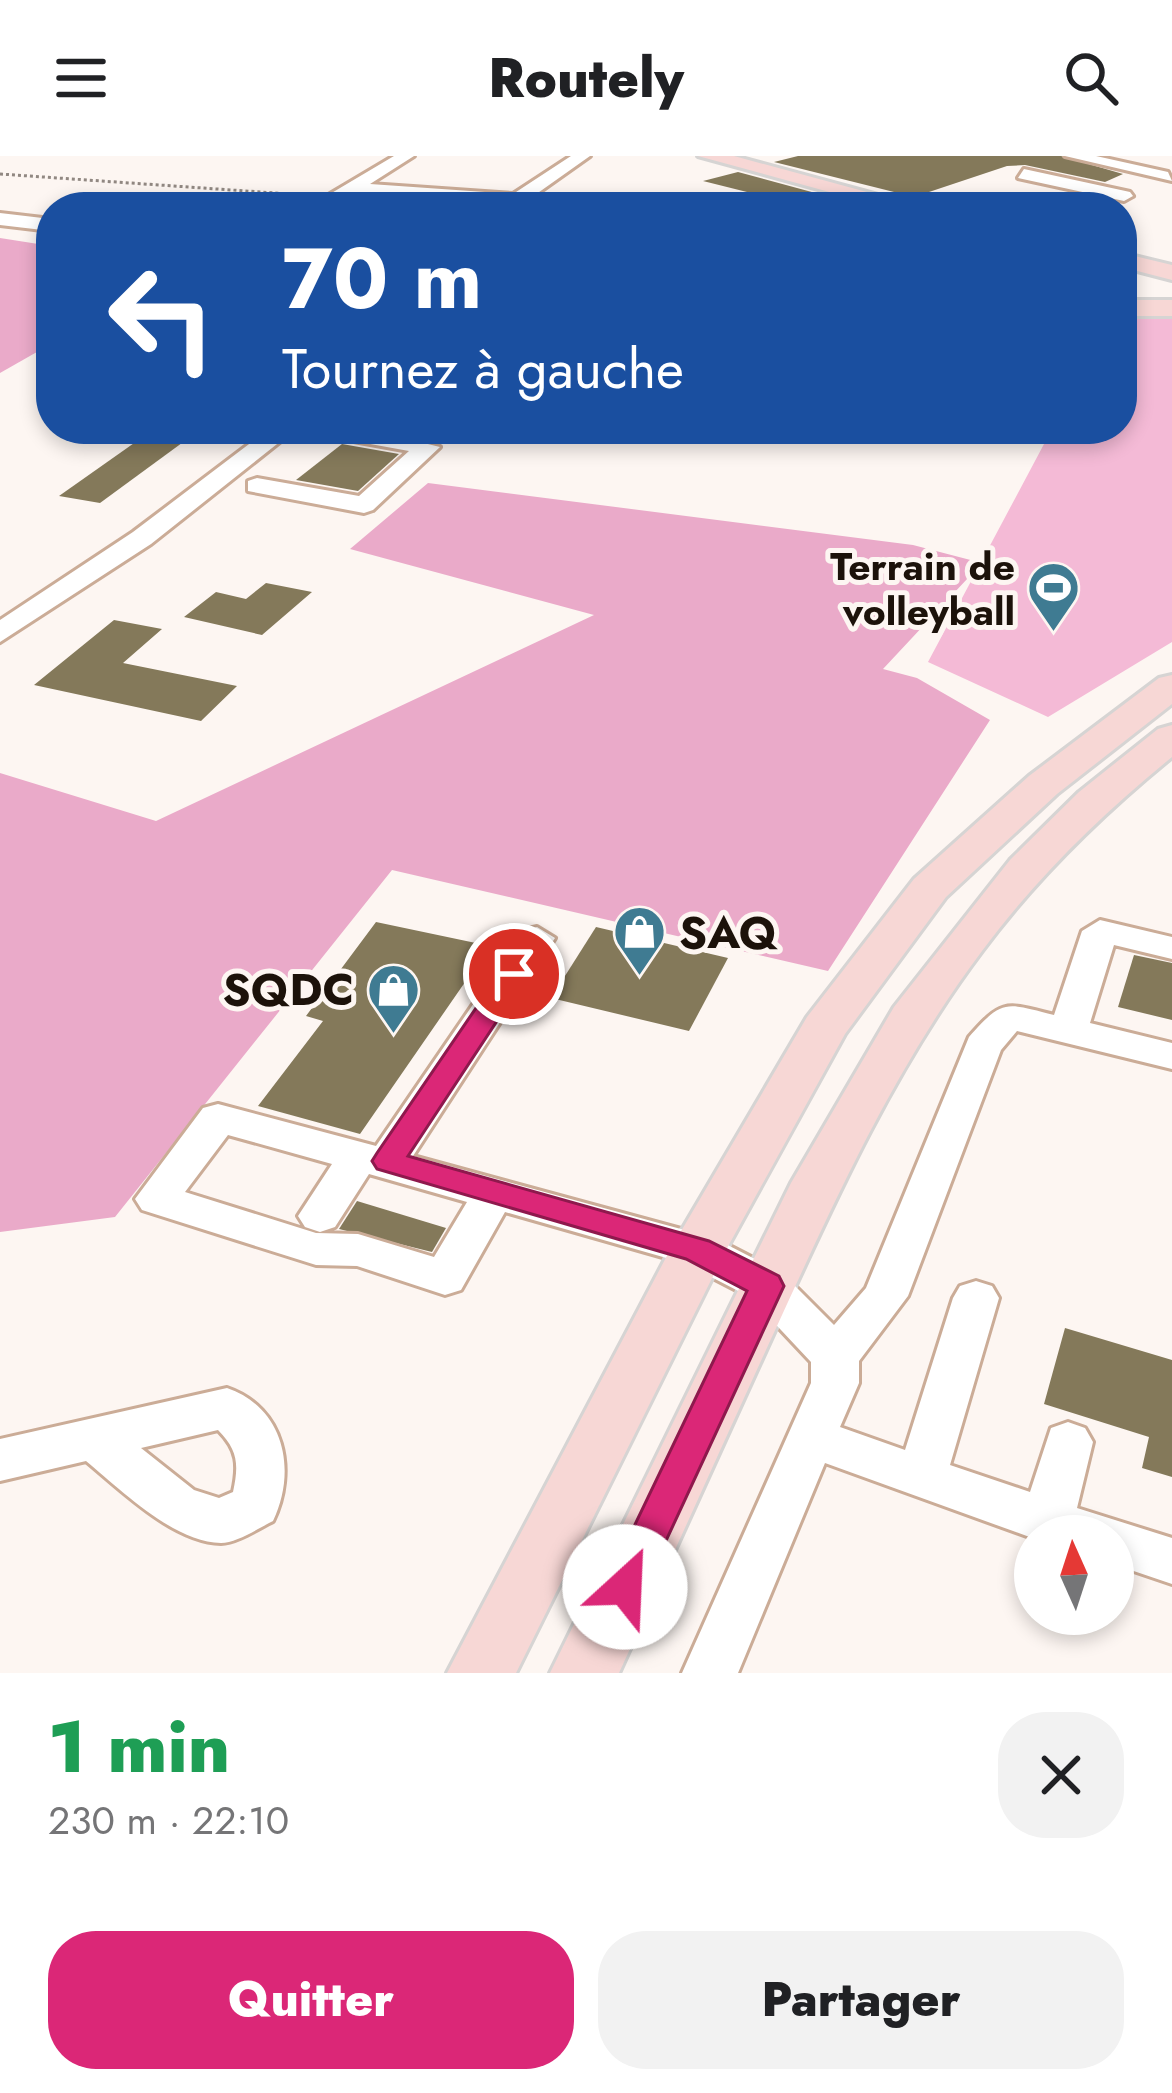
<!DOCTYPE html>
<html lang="fr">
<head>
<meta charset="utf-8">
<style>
	:root { --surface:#fff; --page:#f2f2f2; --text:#202124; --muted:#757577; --accent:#db2777 }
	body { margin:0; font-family:Jost,sans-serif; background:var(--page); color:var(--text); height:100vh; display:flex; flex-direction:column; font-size:45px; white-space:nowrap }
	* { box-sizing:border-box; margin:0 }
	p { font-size:39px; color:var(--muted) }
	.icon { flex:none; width:66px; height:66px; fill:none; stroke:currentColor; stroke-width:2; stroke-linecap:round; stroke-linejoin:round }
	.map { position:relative; height:1517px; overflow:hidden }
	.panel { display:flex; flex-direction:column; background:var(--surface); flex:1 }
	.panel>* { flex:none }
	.banner { position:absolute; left:36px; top:36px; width:1101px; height:252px; border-radius:48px; box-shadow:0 6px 18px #0003; background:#1a4fa0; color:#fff; overflow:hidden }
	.needle { width:78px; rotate:357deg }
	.buttons { position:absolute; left:1014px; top:1359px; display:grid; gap:24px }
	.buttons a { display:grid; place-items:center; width:120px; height:120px; border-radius:50%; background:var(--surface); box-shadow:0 6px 18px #0003; font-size:60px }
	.pin { position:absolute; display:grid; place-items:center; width:102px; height:102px; color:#fff; margin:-51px; border:6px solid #fff; border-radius:50%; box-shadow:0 3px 12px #0007 }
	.me { position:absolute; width:132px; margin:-66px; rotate:25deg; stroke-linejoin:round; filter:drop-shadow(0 0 9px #0008) }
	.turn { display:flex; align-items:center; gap:42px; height:252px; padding:0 48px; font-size:54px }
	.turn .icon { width:156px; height:156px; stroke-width:2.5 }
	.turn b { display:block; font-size:84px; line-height:102px }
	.round { display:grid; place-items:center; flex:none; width:126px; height:126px; border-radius:48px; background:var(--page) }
	.headline { display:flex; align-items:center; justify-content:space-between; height:204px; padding:0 48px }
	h1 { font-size:72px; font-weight:800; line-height:90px; color:#1e9e55 }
	.button { display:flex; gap:24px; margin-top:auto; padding:24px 48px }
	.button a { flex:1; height:138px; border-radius:48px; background:var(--accent); color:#fff; font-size:48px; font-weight:800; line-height:138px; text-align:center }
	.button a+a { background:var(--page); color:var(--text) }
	header { display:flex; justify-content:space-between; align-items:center; height:156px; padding:0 48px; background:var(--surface); font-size:54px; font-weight:800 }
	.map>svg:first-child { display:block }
	.green { fill:#f4bad6 }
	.forest { fill:#eaaac9 }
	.building { fill:#84795a }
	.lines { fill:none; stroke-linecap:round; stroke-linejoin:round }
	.minor-casing { stroke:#cbac97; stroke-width:6 }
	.major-casing { stroke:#d6d4d3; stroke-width:6 }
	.path { stroke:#918882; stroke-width:3; stroke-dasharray:3 3; stroke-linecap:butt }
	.minor { fill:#fff; fill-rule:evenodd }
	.major { fill:#f7d7d5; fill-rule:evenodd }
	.route { fill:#db2777; stroke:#8e194d; stroke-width:3 }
	.labels { text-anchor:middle; stroke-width:10; stroke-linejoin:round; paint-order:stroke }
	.far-poi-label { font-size:39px; font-weight:bold; fill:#1c120a; stroke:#fdf6f2; text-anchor:end }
	.poi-label { font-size:45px; font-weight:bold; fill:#1c120a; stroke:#fdf6f2; text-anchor:start }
</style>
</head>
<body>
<header><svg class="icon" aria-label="menu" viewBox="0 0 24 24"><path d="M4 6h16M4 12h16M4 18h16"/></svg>Routely<svg class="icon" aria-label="search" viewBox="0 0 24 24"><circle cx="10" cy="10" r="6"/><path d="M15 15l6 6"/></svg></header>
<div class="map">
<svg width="1172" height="1517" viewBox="0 0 1172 1517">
	<rect width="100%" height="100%" fill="#fdf6f2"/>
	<!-- green -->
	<path class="green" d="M 1172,154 L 1172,486 L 1048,561 L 928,506 L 1052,273 L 1122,273 L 1122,155 Z"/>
	<!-- forest -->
	<g class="forest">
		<path d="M 0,82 L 51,90 L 51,188 L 0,217 Z"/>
		<path d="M 428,327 L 913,389 L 982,407 L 883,513 L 917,522 L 990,564 L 828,815 L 392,714 L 115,1061 L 0,1076 L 0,617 L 156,665 L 594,459 L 350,393 Z"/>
	</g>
	<!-- building -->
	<g class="building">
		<path d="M 798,0 L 1061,0 L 1123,18 L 1105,26 L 1025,9 L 1007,10 L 914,41 L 774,6 Z"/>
		<path d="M 738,16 L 867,51 L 737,51 L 759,39 L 703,25 Z"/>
		<path d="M 154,273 L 201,273 L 100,347 L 59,340 Z"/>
		<path d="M 342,288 L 399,298 L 358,335 L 296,324 Z"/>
		<path d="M 266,427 L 312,436 L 262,479 L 184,461 L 216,436 L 246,443 Z"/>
		<path d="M 114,464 L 162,473 L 123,507 L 237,530 L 201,565 L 34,529 Z"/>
		<path d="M 376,766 L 490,790 L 360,978 L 258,950 L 323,865 L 306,860 Z"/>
		<path d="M 596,771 L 728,802 L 689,875 L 551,842 Z"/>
		<path d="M 1134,799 L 1172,807 L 1172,864 L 1118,851 Z"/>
		<path d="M 357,1045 L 446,1072 L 432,1096 L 339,1073 Z"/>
		<path d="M 1065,1172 L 1172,1204 L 1172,1321 L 1142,1312 L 1149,1281 L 1044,1248 Z"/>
	</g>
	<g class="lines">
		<defs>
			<g id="minor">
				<path d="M 394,0 L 414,0 L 370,28 L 513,38 L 571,0 L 590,0 L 518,51 L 353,38 L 330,51 L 308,51 Z"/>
				<path d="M 1065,0 L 1096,0 L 1168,16 L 1172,25 Z"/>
				<path d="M 1024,13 L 1130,36 L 1133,40 L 1124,45 L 1018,22 Z"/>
				<path d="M 0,57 L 51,63 L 51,75 L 0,69 Z"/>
				<path d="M 269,273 L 296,273 L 151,388 L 0,486 L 0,464 L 133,376 Z"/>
				<path d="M 314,273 L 367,273 L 440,291 L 373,354 L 364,357 L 248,335 L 248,325 L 257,322 L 359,340 L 409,295 L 326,280 Z"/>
				<path d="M 1100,764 L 1172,781 L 1172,803 L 1114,789 L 1090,867 L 1172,887 L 1172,913 L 1017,875 L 1001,894 L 908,1140 L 859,1205 L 859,1227 L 840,1271 L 905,1294 L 953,1142 L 960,1130 L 976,1125 L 992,1130 L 999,1142 L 950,1309 L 1030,1336 L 1051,1272 L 1068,1266 L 1085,1272 L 1093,1286 L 1077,1352 L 1172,1382 L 1172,1428 L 1113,1408 L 1113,1380 L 1035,1383 L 825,1307 L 738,1517 L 682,1517 L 811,1227 L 811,1206 L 750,1141 L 684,1107 L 505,1056 L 461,1134 L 445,1139 L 357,1110 L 316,1109 L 142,1054 L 135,1043 L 203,952 L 218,948 L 376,990 L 524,774 L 537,771 L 555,782 L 413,1000 L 714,1082 L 782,1117 L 834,1169 L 866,1132 L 969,881 C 1003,842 1006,847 1054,859 L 1082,775 ZM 228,979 L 332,1008 L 298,1060 L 305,1071 L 320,1076 L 335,1071 L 369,1018 L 467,1046 L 434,1101 L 358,1078 L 316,1077 L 185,1036 Z"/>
				<path d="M 227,1232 C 285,1252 297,1315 273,1365 C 259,1372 236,1387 221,1387 C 173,1386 120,1333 86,1305 L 0,1325 L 0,1283 ZM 218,1274 C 238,1294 239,1309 233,1336 L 219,1342 L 194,1334 L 141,1292 Z"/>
			</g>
			<g id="major">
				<path d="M 698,0 L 734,0 L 922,51 L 884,51 Z"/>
				<path d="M 1122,97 L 1172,109 L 1172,124 L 1122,111 Z"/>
				<path d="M 1172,144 L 1172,160 L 1136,160 L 1123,152 L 1136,144 Z"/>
				<path d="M 1172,519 L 1172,548 L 1057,638 L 946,741 L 845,878 L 726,1094 L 516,1517 L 447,1517 L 670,1094 L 807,861 L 914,723 L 1029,620 L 1159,522 Z"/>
				<path d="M 1172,569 L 1172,601 C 1101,659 1037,721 982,795 C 896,909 836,1041 777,1170 C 724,1285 672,1401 619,1517 L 550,1517 L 791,1027 L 894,851 L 1010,704 L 1079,636 L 1158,573 Z"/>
			</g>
		</defs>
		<!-- minor casing -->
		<use href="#minor" class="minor-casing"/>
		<!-- major casing -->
		<use href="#major" class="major-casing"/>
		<!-- path -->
		<path class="path" d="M 0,18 L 304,39"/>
		<!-- minor -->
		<use href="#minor" class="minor"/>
		<!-- major -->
		<use href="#major" class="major"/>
	</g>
	<!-- route -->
	<path class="route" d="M 514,809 L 528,818 L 408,1000 L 709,1085 L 779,1120 L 784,1130 L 639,1443 L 625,1448 L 611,1443 L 605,1431 L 747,1135 L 686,1103 L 377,1013 L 372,1005 L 377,997 L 504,811 Z"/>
	<!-- icons -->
	<defs>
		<symbol id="stadium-pin" viewBox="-11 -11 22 30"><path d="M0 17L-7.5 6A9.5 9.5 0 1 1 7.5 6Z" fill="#3f7b92" stroke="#fdf6f2"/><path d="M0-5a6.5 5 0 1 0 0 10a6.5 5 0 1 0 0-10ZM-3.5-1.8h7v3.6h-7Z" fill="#fff"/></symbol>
		<symbol id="shop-pin" viewBox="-11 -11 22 30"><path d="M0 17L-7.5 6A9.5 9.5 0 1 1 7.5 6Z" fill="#3f7b92" stroke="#fdf6f2"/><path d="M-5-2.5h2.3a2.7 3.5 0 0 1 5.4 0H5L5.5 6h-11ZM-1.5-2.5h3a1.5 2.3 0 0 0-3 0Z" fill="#fff"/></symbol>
	</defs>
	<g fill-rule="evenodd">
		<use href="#stadium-pin" x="1024" y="402" width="59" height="81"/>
		<use href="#shop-pin" x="610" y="746" width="59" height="81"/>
		<use href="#shop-pin" x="364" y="804" width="59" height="81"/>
	</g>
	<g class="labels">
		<!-- far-poi labels -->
		<g class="far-poi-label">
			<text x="1015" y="424">Terrain de<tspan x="1015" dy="45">volleyball</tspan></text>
		</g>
		<!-- poi labels -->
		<g class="poi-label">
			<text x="679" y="792">SAQ</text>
			<text x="354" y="849" text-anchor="end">SQDC</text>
		</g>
	</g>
</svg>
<div class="buttons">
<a><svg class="needle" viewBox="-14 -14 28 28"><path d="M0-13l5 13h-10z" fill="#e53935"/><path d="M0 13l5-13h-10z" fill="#757577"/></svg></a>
</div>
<div class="pin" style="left:514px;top:818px;background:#d93025"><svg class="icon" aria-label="arrive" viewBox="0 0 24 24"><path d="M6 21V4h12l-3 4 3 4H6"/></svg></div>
<svg class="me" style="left:625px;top:1431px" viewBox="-20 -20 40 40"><circle r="19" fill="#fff"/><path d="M0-13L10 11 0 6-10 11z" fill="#db2777"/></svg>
<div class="banner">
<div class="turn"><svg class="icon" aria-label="left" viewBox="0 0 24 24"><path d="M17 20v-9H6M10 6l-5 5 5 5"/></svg><div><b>70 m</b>Tournez à gauche</div></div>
</div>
</div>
<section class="panel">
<div class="headline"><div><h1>1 min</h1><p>230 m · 22:10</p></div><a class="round"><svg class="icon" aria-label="close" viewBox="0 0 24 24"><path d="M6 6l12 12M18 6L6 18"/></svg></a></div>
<div class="button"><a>Quitter</a><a>Partager</a></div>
</section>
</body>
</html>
